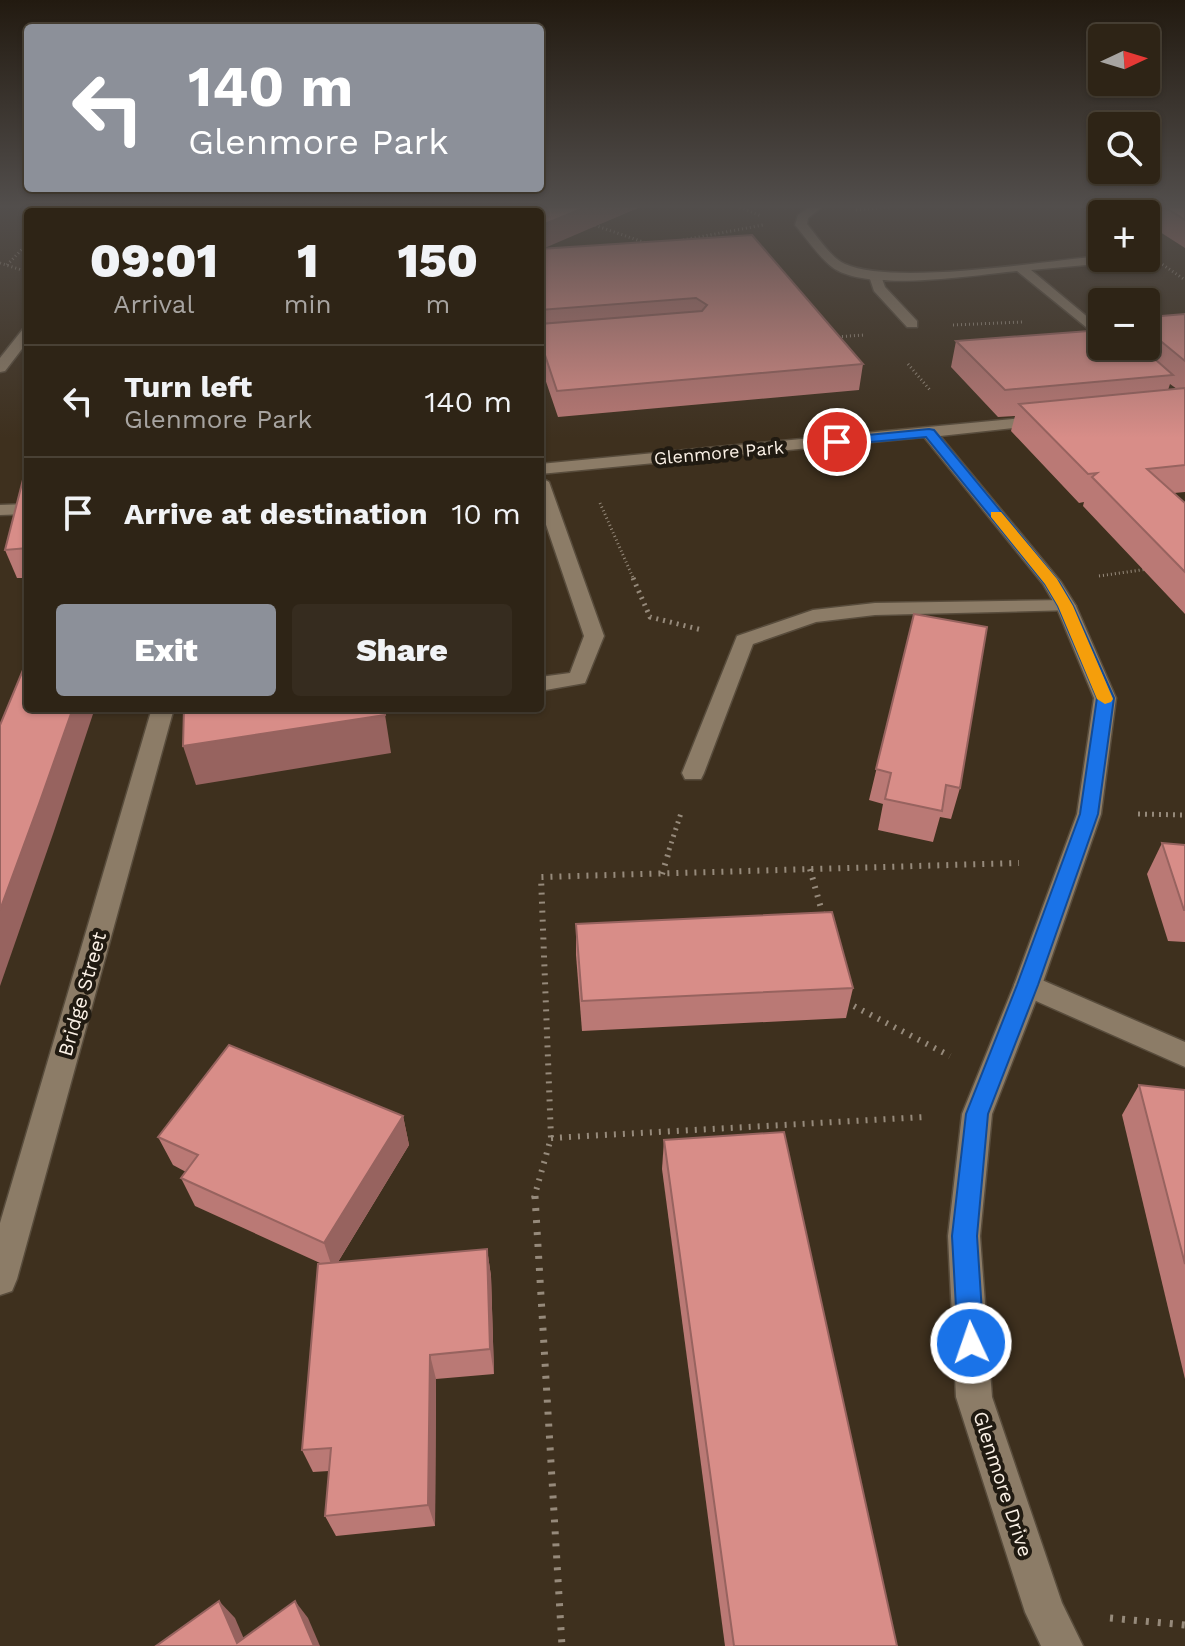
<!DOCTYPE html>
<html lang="en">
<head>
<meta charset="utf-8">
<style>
	:root { --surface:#2e2416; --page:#362c1f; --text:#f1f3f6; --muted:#a7a4a1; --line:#494135; --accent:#8c9099 }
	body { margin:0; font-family:"Work Sans",sans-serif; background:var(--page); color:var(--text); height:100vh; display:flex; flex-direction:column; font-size:30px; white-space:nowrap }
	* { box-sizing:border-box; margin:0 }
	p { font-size:26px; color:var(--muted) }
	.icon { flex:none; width:44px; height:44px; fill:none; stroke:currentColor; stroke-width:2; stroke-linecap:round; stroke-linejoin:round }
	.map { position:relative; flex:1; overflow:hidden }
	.details { position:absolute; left:24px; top:208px; width:520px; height:504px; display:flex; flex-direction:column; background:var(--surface); border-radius:8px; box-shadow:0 2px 6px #0004,0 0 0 2px var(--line) }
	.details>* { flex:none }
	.hud { position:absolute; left:24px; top:24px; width:520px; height:168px; border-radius:8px; box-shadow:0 2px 6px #0004,0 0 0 2px var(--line); background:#8c9099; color:#fff; overflow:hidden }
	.needle { width:52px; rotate:86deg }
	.controls { position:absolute; left:1088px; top:24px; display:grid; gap:16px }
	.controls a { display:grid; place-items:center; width:72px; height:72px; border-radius:8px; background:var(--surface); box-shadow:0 2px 6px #0004,0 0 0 2px var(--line); font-size:40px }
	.pin { position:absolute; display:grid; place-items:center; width:68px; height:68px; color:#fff; margin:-34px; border:4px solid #fff; border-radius:50%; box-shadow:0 2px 8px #0007 }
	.me { position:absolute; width:88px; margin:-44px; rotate:357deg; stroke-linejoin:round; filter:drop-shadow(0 0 6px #0008) }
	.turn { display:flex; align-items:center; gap:28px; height:168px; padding:0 32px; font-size:36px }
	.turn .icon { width:104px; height:104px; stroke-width:2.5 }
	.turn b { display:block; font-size:56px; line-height:68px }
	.eta { display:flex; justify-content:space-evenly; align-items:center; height:136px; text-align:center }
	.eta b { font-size:48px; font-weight:800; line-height:56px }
	.primary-button { display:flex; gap:16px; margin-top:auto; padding:16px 32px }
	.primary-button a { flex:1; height:92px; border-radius:8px; background:var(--accent); color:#fff; font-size:32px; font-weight:800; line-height:92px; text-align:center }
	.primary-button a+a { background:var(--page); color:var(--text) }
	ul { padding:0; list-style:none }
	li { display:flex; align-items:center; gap:24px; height:112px; padding:0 32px; border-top:2px solid var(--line) }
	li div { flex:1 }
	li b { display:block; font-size:30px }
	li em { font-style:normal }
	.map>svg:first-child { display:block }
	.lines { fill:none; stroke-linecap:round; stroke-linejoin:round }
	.service-casing { stroke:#584c3c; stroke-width:3 }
	.minor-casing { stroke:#584c3c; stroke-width:3 }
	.path-far3 { stroke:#968a7b; stroke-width:3; stroke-dasharray:1 3; stroke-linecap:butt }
	.path-far2 { stroke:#968a7b; stroke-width:5; stroke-dasharray:2 5; stroke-linecap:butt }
	.path-far1 { stroke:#968a7b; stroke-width:6; stroke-dasharray:2 7; stroke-linecap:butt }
	.path { stroke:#968a7b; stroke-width:7; stroke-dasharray:3 9; stroke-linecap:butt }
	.service { fill:#8c7c67; fill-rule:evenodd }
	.minor { fill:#8c7c67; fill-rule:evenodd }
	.wall { fill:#ba7975; fill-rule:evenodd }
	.shaded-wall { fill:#97635f }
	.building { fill:#d88d88; stroke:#97635f; stroke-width:2 }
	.route { fill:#1a73e8; stroke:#114b97; stroke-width:2 }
	.slow { fill:#f59e0b }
	.labels { text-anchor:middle; stroke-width:8; stroke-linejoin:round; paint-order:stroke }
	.far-street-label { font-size:18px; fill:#fbf1e6; stroke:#201a11 }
	.street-label { font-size:20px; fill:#fbf1e6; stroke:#201a11 }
</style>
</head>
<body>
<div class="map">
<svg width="1185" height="1646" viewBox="0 0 1185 1646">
	<rect width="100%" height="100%" fill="#3e301e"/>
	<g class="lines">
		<defs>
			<g id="service">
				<path d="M 875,272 L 880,273 L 885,287 L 917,321 L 917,327 L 907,327 L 874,291 L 869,276 Z"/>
				<path d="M 540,477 L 549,482 L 604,636 L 585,683 L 540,691 L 540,677 L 570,673 L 584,636 L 540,507 Z"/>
				<path d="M 1066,600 L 1073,602 L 1076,606 L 1073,610 L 875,615 L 816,622 L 753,644 L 704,773 L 701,779 L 685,779 L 682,773 L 737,636 L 813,610 L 875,603 Z"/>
				<path d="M 1028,974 L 1185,1042 L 1185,1067 L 1018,993 L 1014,985 L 1018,977 Z"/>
			</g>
			<g id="minor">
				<path d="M 123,207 L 134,207 L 131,212 L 119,212 Z"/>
				<path d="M 809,207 L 822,207 L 808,218 L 807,224 C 817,236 831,258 845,264 C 895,286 1043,261 1102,256 L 1114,258 L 1108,263 L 1031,270 L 1102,329 L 1102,340 L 1017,271 C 975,275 866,293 832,267 C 819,257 806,238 795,225 L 798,215 Z"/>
				<path d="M 28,328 L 28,341 L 5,371 L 0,372 L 0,358 L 23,329 Z"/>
				<path d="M 1043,416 L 1051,421 L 1049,424 L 940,436 L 1061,582 L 1076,606 L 1116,698 L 1101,814 L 1042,985 L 992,1114 L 980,1236 L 992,1397 L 1062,1603 L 1083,1646 L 1041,1646 L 1025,1612 L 956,1397 L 948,1236 L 962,1114 L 1014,985 L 1077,814 L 1094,698 L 1056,606 L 1043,584 L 924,437 L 540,474 L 540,464 Z"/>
				<path d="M 28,504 L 28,514 L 0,515 L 0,505 Z"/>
				<path d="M 152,708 L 174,708 L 17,1279 L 12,1291 L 0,1295 L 0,1223 Z"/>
			</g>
		</defs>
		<!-- service casing -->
		<use href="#service" class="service-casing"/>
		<!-- minor casing -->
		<use href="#minor" class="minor-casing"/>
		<!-- path-far3 -->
		<g class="path-far3">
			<path d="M 371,207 L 373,212"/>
			<path d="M 740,207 L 761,216"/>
			<path d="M 1082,207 L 1098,219"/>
			<path d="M 856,210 L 890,207"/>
			<path d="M 56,212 L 61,207"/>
			<path d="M 591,224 L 646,243"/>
			<path d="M 683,240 L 763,225"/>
			<path d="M 1146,253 L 1185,280"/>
			<path d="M 0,263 L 28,272"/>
			<path d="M 7,265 L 28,243"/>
			<path d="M 953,325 L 1022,322"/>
			<path d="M 834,337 L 864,335"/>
			<path d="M 908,364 L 930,390"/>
			<path d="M 600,503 L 634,580"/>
			<path d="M 1099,576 L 1148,569"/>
		</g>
		<!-- path-far2 -->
		<g class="path-far2">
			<path d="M 633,578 L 650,617 L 702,630"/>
			<path d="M 1138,814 L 1185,815"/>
			<path d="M 669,850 L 682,810"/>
		</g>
		<!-- path-far1 -->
		<g class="path-far1">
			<path d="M 810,869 L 824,919"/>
			<path d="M 662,874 L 670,848"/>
			<path d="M 846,1002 L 950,1056"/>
			<path d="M 551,1138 L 925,1117"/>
			<path d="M 534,1198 L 551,1138 L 541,877 L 1019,863"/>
		</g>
		<!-- path -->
		<g class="path">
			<path d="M 535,1196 L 562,1646"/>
			<path d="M 1110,1618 L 1185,1625"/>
		</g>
		<!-- service -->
		<use href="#service" class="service"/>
		<!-- minor -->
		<use href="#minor" class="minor"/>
	</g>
	<!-- wall -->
	<g class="wall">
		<path d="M 481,207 L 640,207 L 540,249 L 752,235 L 863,364 L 859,390 L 558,417 L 540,364 L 540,212 L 482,212 Z"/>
		<path d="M 1139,207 L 1185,207 L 1185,248 L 1146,223 L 1146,214 L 1137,214 Z"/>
		<path d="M 1185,314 L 1185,492 L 1174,493 L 1185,503 L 1185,614 L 1083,506 L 1084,502 L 1079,503 L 1011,431 L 1015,416 L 998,417 L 951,367 L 956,341 L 1102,346 L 1146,346 L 1146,325 L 1149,317 ZM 1170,384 L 1177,389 L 1168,390 Z"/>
		<path d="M 28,460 L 28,578 L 17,578 L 5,550 Z"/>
		<path d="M 914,614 L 960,788 L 951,819 L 940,817 L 933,842 L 878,830 L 883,804 L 869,800 Z"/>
		<path d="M 1162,843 L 1185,845 L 1185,942 L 1168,941 L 1147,874 Z"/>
		<path d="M 576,924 L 853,988 L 846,1018 L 582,1031 L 576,955 Z"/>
		<path d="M 1139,1085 L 1185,1090 L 1185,1379 L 1122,1115 Z"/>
		<path d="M 403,1116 L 409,1145 L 338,1262 L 487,1249 L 491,1276 L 494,1374 L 436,1379 L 435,1526 L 336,1536 L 325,1516 L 329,1471 L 313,1472 L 302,1450 L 320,1263 L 195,1206 L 181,1178 L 186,1172 L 173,1165 L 158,1137 Z"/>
		<path d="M 664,1140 L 897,1646 L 725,1646 L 662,1169 Z"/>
	</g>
	<!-- shaded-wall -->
	<g class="shaded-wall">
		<path d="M 586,207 L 640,207 L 540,250 L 540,226 Z"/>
		<path d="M 73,708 L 95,708 L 53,834 L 0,986 L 0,910 Z"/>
		<path d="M 384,708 L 391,753 L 196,785 L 183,746 Z"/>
		<path d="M 403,1116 L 409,1145 L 333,1270 L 324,1243 Z"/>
		<path d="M 487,1249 L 491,1276 L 494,1374 L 490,1349 Z"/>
		<path d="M 430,1355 L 436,1379 L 435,1526 L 428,1505 Z"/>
		<path d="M 219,1601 L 235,1618 L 247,1646 L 237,1643 Z"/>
		<path d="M 295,1601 L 308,1618 L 320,1646 L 314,1646 Z"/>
	</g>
	<!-- building -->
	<g class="building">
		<path d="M 487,207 L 586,207 L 540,226 L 540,212 L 489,212 Z"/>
		<path d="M 1165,207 L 1185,207 L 1185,220 Z"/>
		<path d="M 752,235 L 863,364 L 557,391 L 540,340 L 540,324 L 702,311 L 707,305 L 696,298 L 540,310 L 540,249 Z"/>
		<path d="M 1185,314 L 1185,361 L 1146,329 L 1146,326 L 1159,325 L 1149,317 Z"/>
		<path d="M 1102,330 L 1102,346 L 1140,346 L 1173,375 L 1005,390 L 956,341 Z"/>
		<path d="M 1185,388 L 1185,465 L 1147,469 L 1185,503 L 1185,572 L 1092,477 L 1097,473 L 1088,474 L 1019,404 Z"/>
		<path d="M 28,460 L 28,548 L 5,550 Z"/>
		<path d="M 914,614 L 987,627 L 960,788 L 946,785 L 942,811 L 885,799 L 891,773 L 876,769 Z"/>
		<path d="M 28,658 L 28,708 L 73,708 L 39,804 L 0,910 L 0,725 Z"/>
		<path d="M 184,708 L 384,708 L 385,715 L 183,746 Z"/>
		<path d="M 1162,843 L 1185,845 L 1185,910 L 1184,910 Z"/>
		<path d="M 832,912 L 853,988 L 582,1001 L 576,924 Z"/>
		<path d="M 229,1045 L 403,1116 L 324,1243 L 181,1178 L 198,1155 L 158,1137 Z"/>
		<path d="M 1139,1085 L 1185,1090 L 1185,1264 Z"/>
		<path d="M 784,1132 L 897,1646 L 734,1646 L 664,1140 Z"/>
		<path d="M 487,1249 L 490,1349 L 430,1355 L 428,1505 L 325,1516 L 331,1448 L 302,1450 L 318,1264 Z"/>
		<path d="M 219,1601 L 237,1643 L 295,1601 L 314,1646 L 156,1646 Z"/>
	</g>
	<!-- sky -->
	<linearGradient id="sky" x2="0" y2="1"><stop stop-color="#221a10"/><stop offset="0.47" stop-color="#524e4c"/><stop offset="1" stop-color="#524e4c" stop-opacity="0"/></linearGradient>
	<rect width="1185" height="438" fill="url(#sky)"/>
	<!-- route -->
	<path class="route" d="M 929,429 L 934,430 L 1059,582 L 1073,606 L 1114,698 L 1098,814 L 1038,985 L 988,1114 L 977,1236 L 984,1343 L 980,1352 L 971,1356 L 962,1352 L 958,1343 L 952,1236 L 966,1114 L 1017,985 L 1080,814 L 1097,698 L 1058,606 L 1045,584 L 926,437 L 837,445 L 831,442 L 837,438 Z"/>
	<!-- slow -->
	<path class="slow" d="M 991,512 L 1001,512 L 1057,579 L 1073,606 L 1113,699 L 1111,702 L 1105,704 L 1097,699 L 1058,606 L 1045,584 L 991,517 Z"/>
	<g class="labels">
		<!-- far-street labels -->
		<g class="far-street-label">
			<text transform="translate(719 453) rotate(-5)" y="6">Glenmore Park</text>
		</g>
		<!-- street labels -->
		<g class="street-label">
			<text transform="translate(82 994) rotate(-74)" y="7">Bridge Street</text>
			<text transform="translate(1003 1484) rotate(72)" y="7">Glenmore Drive</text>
		</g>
	</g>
</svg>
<div class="controls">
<a><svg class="needle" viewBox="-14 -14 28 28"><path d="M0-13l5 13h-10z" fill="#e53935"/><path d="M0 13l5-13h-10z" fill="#a7a4a1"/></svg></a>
<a><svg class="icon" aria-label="search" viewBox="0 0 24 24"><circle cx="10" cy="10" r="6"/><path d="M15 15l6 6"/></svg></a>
<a>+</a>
<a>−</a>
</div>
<div class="pin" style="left:837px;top:442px;background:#d93025"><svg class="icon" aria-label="arrive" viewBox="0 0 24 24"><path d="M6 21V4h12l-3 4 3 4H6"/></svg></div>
<svg class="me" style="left:971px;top:1343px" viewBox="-20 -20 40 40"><circle r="17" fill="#1a73e8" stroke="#fff" stroke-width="3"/><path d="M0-11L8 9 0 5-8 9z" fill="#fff"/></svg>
<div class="hud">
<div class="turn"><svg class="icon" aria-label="left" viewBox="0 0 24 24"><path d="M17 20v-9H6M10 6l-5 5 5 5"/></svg><div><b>140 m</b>Glenmore Park</div></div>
</div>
<section class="details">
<div class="eta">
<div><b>09:01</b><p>Arrival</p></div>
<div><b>1</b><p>min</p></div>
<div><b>150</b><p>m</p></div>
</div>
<ul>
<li><svg class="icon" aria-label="left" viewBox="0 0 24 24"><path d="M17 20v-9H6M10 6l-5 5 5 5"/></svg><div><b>Turn left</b><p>Glenmore Park</p></div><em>140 m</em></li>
<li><svg class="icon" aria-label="arrive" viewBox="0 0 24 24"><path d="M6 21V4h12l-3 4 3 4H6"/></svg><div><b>Arrive at destination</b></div><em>10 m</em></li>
</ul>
<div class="primary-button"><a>Exit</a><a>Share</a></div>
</section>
</div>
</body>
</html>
